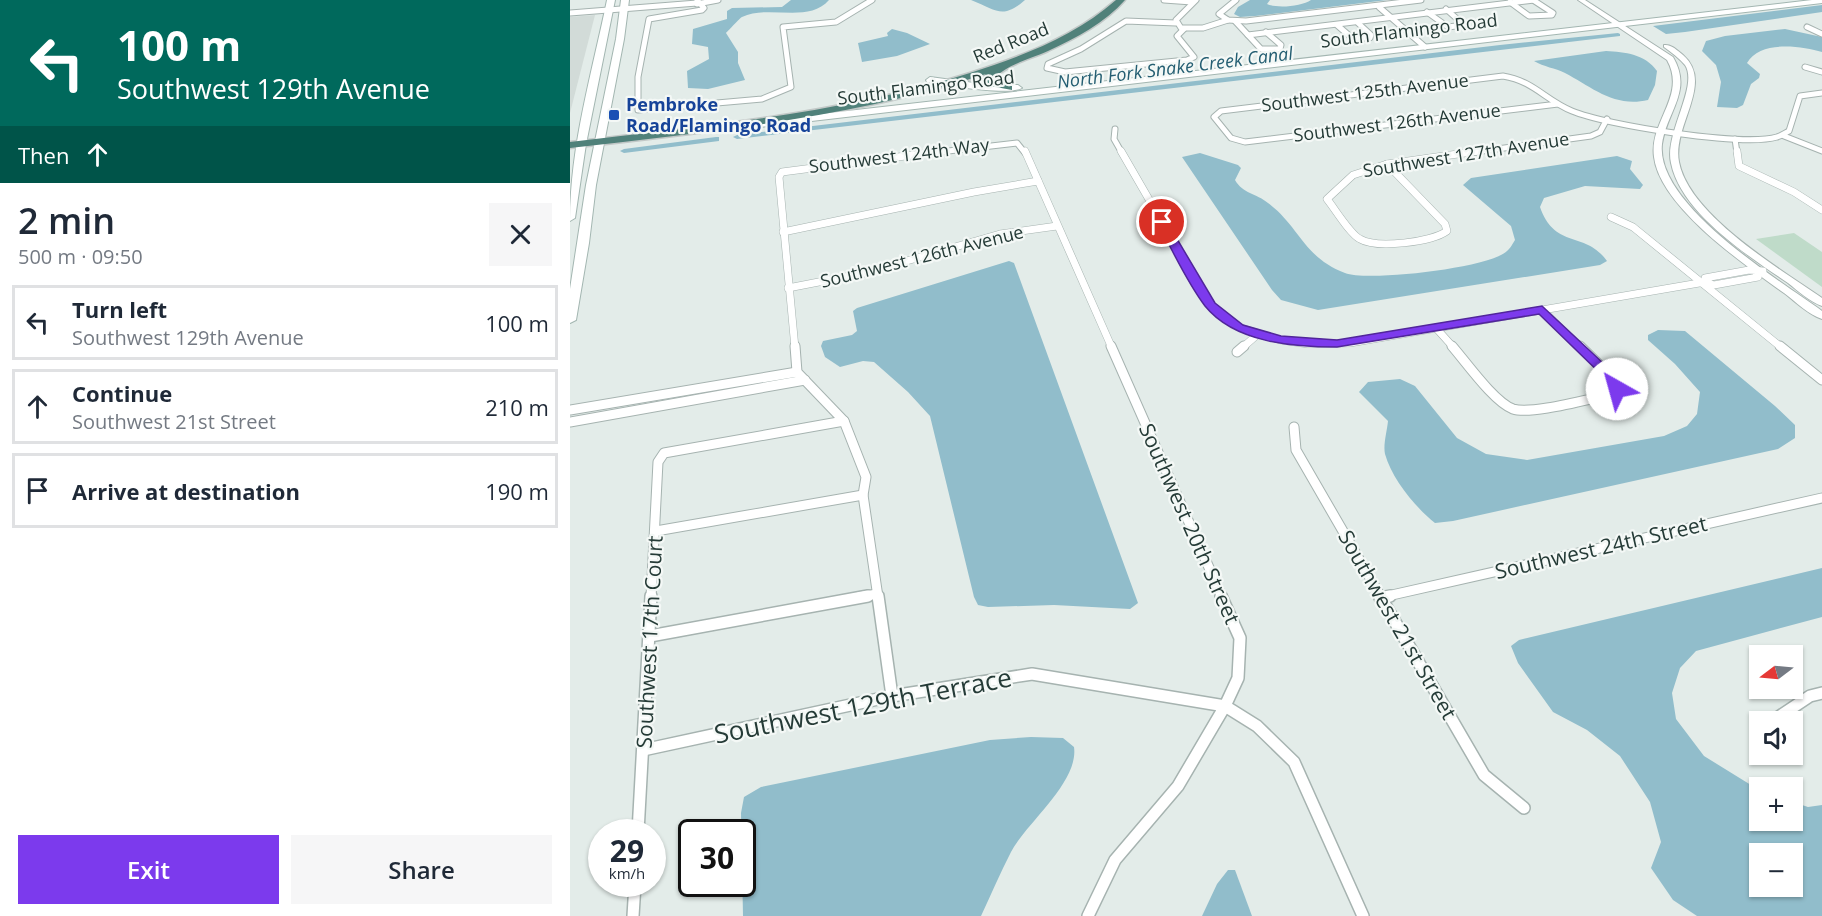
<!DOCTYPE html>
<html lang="en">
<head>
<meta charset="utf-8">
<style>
	:root { --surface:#fff; --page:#f6f6f7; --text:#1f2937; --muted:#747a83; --line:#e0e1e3; --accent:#7c3aed }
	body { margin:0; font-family:"Open Sans",sans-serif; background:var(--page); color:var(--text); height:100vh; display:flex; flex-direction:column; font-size:22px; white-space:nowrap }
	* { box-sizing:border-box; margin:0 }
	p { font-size:20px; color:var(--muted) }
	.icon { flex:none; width:33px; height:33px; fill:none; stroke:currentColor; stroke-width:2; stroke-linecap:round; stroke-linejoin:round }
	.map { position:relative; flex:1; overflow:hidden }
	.side { display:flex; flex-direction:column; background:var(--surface); width:570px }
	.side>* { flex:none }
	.banner { background:#00695c; color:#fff; overflow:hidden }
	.needle { width:39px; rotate:254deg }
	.buttons { position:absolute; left:1179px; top:645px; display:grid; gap:12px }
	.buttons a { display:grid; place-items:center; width:54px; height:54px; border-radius:0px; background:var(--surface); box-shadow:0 2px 4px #0004; font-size:30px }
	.speed { position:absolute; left:18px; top:819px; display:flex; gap:12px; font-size:30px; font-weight:700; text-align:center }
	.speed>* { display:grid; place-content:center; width:78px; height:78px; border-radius:50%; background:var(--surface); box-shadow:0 2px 4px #0004; line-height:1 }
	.speed small { font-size:15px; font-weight:400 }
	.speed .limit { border:3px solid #111; border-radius:9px; background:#fff; color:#111 }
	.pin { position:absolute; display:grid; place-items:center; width:51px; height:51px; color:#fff; margin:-26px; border:3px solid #fff; border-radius:50%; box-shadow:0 2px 6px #0007 }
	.me { position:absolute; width:66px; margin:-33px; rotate:322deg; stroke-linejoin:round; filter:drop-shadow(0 0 4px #0008) }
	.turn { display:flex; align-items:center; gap:21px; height:126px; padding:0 18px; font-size:27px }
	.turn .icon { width:78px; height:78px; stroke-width:2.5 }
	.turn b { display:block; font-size:42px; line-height:51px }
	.then { display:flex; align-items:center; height:57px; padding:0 18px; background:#0003; gap:12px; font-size:22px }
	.round { display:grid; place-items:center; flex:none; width:63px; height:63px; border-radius:0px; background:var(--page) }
	.head { display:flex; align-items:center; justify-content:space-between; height:102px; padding:0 18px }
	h1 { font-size:36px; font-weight:600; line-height:45px }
	.action { display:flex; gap:12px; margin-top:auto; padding:12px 18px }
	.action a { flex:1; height:69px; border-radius:0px; background:var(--accent); color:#fff; font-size:24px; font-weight:600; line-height:69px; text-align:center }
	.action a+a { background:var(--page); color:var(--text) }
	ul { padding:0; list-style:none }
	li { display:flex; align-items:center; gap:18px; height:75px; margin:0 12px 9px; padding:0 6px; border:3px solid var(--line); border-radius:0px }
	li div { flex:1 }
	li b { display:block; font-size:22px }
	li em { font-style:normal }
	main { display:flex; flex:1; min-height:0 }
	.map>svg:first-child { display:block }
	.built { fill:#d2dbd8 }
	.green { fill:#bfdbc9 }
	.water { fill:#91bdcb; fill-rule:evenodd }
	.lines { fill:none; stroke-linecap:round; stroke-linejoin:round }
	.canal { fill:#91bdcb; fill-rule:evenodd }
	.minor-far3-casing { stroke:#a6b3b0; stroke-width:7 }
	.minor-far2-casing { stroke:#a6b3b0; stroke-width:8 }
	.minor-far1-casing { stroke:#a6b3b0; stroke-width:11 }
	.minor-casing { stroke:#a6b3b0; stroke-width:14 }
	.tertiary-casing { stroke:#a6b3b0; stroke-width:2 }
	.secondary-casing { stroke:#a3b6b1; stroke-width:2 }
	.trunk-casing { stroke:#c2c8c7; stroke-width:3 }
	.minor-far3 { stroke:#fff; stroke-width:5 }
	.minor-far2 { stroke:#fff; stroke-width:7 }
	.minor-far1 { stroke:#fff; stroke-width:9 }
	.minor { stroke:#fff; stroke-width:11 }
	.tertiary { fill:#fff; fill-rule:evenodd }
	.secondary { fill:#fff; fill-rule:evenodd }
	.trunk { fill:#50817a; fill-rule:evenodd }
	.route { fill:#7c3aed; stroke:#51269a; stroke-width:1.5 }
	.transit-dot { fill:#1a4fb4; stroke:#f4f8f6; stroke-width:2 }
	.labels { text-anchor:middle; stroke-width:4.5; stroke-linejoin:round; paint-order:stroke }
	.far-street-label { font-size:18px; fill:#253b37; stroke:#f4f8f6 }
	.far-water-label { font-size:18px; font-style:italic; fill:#245e72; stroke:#f4f8f6 }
	.far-transit-label { font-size:18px; font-weight:bold; fill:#164399; stroke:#f4f8f6; text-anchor:start }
	.street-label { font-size:21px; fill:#253b37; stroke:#f4f8f6 }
	.near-street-label { font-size:26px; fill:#253b37; stroke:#f4f8f6 }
</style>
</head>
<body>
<main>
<section class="side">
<div class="banner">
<div class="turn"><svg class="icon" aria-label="left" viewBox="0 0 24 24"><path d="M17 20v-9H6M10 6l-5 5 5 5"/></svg><div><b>100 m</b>Southwest 129th Avenue</div></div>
<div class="then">Then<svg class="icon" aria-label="ahead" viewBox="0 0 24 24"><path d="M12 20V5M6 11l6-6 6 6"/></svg></div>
</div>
<div class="head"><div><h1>2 min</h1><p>500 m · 09:50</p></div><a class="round"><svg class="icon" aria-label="close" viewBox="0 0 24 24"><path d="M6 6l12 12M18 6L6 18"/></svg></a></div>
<ul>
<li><svg class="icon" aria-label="left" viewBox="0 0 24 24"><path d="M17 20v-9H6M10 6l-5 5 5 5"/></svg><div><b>Turn left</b><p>Southwest 129th Avenue</p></div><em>100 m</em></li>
<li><svg class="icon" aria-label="ahead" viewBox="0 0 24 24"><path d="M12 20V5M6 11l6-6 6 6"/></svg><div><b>Continue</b><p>Southwest 21st Street</p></div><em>210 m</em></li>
<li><svg class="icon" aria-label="arrive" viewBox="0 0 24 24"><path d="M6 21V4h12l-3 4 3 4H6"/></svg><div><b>Arrive at destination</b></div><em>190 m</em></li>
</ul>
<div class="action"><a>Exit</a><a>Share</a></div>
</section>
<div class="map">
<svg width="1252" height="916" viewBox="0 0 1252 916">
	<rect width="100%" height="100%" fill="#e3ece9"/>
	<!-- built -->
	<path class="built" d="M 25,15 L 0,113 L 0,17 Z"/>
	<!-- green -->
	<path class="green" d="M 1224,233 L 1252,252 L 1252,287 L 1186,239 Z"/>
	<!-- water -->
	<g class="water">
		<path d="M 221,0 L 259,0 C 238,24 199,4 172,17 C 170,18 159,30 156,33 L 168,52 L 168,63 L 175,80 L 138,89 L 118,88 L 117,71 L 139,59 L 138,47 L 122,44 L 123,29 L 157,19 L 157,11 L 162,8 L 212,7 Z"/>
		<path d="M 401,0 L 455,0 C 432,20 427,10 401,0 Z"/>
		<path d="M 680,0 L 700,0 L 697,4 C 708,9 732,6 741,0 L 817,0 L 685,16 L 670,17 L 664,14 L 668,7 Z"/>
		<path d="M 1252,5 L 1252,12 L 1115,32 L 1096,34 L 1083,26 Z"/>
		<path d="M 322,29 L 337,33 L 360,44 L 327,56 L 292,62 L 288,43 L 318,36 L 317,33 Z"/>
		<path d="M 1215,29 L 1252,37 L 1252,52 C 1231,46 1190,40 1177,63 L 1190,74 L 1189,78 L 1181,84 L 1173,105 L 1167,108 L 1147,107 L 1151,82 L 1146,65 L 1132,51 L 1136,41 L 1155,36 Z"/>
		<path d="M 1036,51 C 1055,52 1075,54 1087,71 L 1085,85 L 1078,100 C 1044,108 1022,87 995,73 C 985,68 974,67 964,61 Z"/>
		<path d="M 630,153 L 668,165 L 671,168 L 665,180 C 673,194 686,193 698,203 C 730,227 733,257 775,273 C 798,282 920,268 937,251 C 940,249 943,243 945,240 L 941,226 L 893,185 L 901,178 L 1047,156 L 1062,161 L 1060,169 L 1073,185 L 1070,189 L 1015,186 L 974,198 L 970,207 C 985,250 1015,230 1037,261 L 1030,265 L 748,310 L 711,300 L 702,290 L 612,157 Z"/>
		<path d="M 439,261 L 444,263 L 568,603 L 560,609 L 484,605 L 418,607 L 408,605 L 404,597 L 360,416 L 338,392 L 304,362 L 293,361 L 270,367 L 255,357 L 251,346 L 253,341 L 282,335 L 287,331 L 283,311 L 287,308 Z"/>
		<path d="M 1088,330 L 1115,331 L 1205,406 L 1225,425 L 1225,438 L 1208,449 L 883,521 L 865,523 C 845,507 822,479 815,454 C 813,445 817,431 818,421 L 789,392 L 798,382 L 830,379 L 845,386 L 887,438 L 916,454 L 957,460 L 1094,436 L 1117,426 L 1127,414 L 1130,392 L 1105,364 L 1078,340 L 1078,335 Z"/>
		<path d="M 1252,568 L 1252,617 L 1126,651 L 1110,668 L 1102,693 L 1106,719 L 1134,756 L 1189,790 L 1190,820 L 1222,820 L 1223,802 L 1238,807 L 1252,805 L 1252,916 L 1127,916 L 1103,900 L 1081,868 L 1091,842 L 1080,802 L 1050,756 L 1017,730 L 983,712 L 948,663 L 941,646 L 949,640 ZM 1190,854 L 1222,854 L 1222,886 L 1190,886 Z"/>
		<path d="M 461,737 L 493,738 L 504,747 C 509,782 457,822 441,852 C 430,873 421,895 411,916 L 173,916 L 171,813 L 174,797 L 191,787 L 420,740 Z"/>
		<path d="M 658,870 L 665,870 L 682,916 L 632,916 L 647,884 Z"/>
	</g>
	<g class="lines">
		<!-- canal -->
		<g class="canal">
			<path d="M 1048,33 L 1050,34 L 1050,36 L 167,139 L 163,137 L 167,135 L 930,45 Z"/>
			<path d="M 146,137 L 149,137 L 149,141 L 54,153 L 50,151 L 54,149 Z"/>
		</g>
		<defs>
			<g id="minor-far3">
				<path d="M 127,0 L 134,8 L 132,10 L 79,19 L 68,77 L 68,110 L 192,99 L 221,87 L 213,27 L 266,22 L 302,0"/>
				<path d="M 594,0 L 622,2"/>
				<path d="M 626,0 L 606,20 L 611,28 L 633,28 L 658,20"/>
				<path d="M 666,0 L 649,14 L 658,20 L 676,21 L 851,0"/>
				<path d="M 940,2 L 959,16 L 982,15 L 983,13 L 963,0"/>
				<path d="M 127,4 L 148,0"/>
				<path d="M 809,7 L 855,47"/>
				<path d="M 857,12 L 878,27 L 894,25 L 876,9"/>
				<path d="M 0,13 L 127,3"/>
				<path d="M 665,21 L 678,35 L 964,0"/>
				<path d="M 606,23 L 556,21 L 511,49 L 478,64 L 477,68 L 495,72 L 617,60 L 624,57 L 607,36 L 614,29"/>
				<path d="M 767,25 L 782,38 L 800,38 L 801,35 L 788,23"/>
				<path d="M 1237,27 L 1252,34"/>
				<path d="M 678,35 L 691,49 L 710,49 L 711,45 L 696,32"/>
				<path d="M 1235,67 L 1252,72"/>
				<path d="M 988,104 L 675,142 L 661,138 L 644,117 L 651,111 L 933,76 C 964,81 975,100 1002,111 C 1035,125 1173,147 1207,137 C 1211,136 1215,133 1219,131 L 1230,96 L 1252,93"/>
				<path d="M 545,129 L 544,139 L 552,153"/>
				<path d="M 1214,136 L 1252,151"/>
				<path d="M 1165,139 L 1167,153"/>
				<path d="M 361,153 L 447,143 L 455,153"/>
				<path d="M 898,153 L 1021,136 L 1030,132 L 1037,119"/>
			</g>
			<g id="minor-far2">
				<path d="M 455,151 L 542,348"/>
				<path d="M 551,151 L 640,305 L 652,316 L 668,327 L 710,340 L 738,344 L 780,343 L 1135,282"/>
				<path d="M 1167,151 L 1169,166 L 1224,192 L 1252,210"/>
				<path d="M 817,164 L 875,224 L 877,231 C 862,242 807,249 790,239 C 780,234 765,209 757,199 L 783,175 Z"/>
				<path d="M 817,164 L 909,151"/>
				<path d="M 1041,217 L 1063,227 L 1212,348"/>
				<path d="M 213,232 L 404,192 L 468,181"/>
				<path d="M 1186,273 L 1188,277 L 1144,285 L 1135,282 L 1135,278 L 1179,270 L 1193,271"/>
				<path d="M 218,288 L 295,273 L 430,234 L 487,226"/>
				<path d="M 972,310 L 1011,348"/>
				<path d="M 866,328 L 884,348"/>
				<path d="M 225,348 L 209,177 L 212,172 L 374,151"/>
				<path d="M 672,348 L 688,334"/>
			</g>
			<g id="minor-far1">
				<path d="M 225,346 L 227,372 L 274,421 L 296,477 L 293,495 L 308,597"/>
				<path d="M 541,346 L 652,597"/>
				<path d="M 882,346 C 896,362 924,402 943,409 C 961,415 1018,399 1039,395 L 1047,389 L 1045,380 L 1010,346"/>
				<path d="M 1210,346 L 1252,380"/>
				<path d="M 667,352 L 674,346"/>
				<path d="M 0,410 L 227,372"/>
				<path d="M 0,422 L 235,380"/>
				<path d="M 724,427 L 726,450 L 811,597"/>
				<path d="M 86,531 L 293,495"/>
				<path d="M 81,597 L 88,462 L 94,453 L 274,421"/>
				<path d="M 289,597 L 307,594"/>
				<path d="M 813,597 L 1252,498"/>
			</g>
			<g id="minor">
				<path d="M 308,596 L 322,696"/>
				<path d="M 651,596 L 670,638 L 668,678 L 655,706 L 687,726 L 724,762 L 793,916"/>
				<path d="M 810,596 L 914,775 L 954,808"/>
				<path d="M 810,598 L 820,596"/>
				<path d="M 80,636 L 298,596"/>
				<path d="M 1207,718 L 1240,696 L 1252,693"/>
				<path d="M 73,750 L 322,696 L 462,674 L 655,706 L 608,786 L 545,860 L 518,916"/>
				<path d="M 68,832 L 81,596"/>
				<path d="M 63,916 L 65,884"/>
			</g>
			<g id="tertiary">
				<path d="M 1008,0 L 1015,0 L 1103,57 C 1123,91 1097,111 1092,144 C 1085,204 1209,280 1252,311 L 1252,319 C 1239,315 1226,302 1214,293 C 1175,265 1090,207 1084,157 C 1079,121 1117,96 1097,60 Z"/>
				<path d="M 1094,45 C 1101,44 1107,50 1113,55 C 1145,83 1102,126 1109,162 C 1119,215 1210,269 1252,298 L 1252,306 C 1240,302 1228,291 1218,283 C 1178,256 1111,213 1101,163 C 1094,134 1129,86 1115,65 C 1109,58 1101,52 1094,47 Z"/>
			</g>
			<g id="secondary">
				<path d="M 37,0 L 45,0 L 16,144 L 5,218 L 0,221 C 0,146 22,73 37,0 Z"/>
				<path d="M 51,0 L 59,0 L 54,39 L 26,185 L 19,243 L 6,320 L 0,323 L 0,289 L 16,185 L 46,39 Z"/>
				<path d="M 1242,0 L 1252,0 L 1252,3 L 182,128 L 177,125 L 182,122 Z"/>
				<path d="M 360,77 L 419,85 L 448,85 L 452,88 C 439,96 375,85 357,82 L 356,80 Z"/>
			</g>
			<path id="trunk" d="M 546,0 L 555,0 C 535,23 506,38 478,51 C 455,61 441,63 421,80 L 442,86 L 442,90 L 415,85 L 410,80 L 416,74 C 281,118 141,132 0,148 L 0,142 C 134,126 270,114 400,73 C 452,56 504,37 546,0 Z"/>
		</defs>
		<!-- minor-far3 casing -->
		<use href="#minor-far3" class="minor-far3-casing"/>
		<!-- minor-far2 casing -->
		<use href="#minor-far2" class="minor-far2-casing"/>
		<!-- minor-far1 casing -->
		<use href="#minor-far1" class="minor-far1-casing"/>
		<!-- minor casing -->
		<use href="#minor" class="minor-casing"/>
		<!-- tertiary casing -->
		<use href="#tertiary" class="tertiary-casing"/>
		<!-- secondary casing -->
		<use href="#secondary" class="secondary-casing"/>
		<!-- trunk casing -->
		<use href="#trunk" class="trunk-casing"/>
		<!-- minor-far3 -->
		<use href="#minor-far3" class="minor-far3"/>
		<!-- minor-far2 -->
		<use href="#minor-far2" class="minor-far2"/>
		<!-- minor-far1 -->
		<use href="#minor-far1" class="minor-far1"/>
		<!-- minor -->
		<use href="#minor" class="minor"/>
		<!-- tertiary -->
		<use href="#tertiary" class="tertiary"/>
		<!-- secondary -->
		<use href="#secondary" class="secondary"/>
		<!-- trunk -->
		<use href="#trunk" class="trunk"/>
	</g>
	<!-- route -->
	<path class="route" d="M 588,220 L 597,222 L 645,303 L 673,325 L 711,336 L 767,340 L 972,306 L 1049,378 L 1054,389 L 1047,393 L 1043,392 L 1039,382 L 969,314 L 767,347 C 724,347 665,343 635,306 C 616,281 602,249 587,222 Z"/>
	<!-- markers -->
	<rect class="transit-dot" x="38" y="109" width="12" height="12" rx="3"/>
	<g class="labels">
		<!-- far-street labels -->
		<g class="far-street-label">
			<text transform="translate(839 31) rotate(-7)" y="6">South Flamingo Road</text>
			<text transform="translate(441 43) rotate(-22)" y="6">Red Road</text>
			<text transform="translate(356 88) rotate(-7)" y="6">South Flamingo Road</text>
			<text transform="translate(795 93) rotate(-7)" y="6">Southwest 125th Avenue</text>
			<text transform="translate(827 123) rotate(-7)" y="6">Southwest 126th Avenue</text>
			<text transform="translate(896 155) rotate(-9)" y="6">Southwest 127th Avenue</text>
			<text transform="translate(329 156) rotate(-7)" y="6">Southwest 124th Way</text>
			<text transform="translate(352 257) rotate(-14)" y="6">Southwest 126th Avenue</text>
		</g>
		<!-- far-water labels -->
		<g class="far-water-label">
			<text transform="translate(605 68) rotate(-7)" y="6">North Fork Snake Creek Canal</text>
		</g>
		<!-- far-transit labels -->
		<g class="far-transit-label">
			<text x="56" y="111">Pembroke<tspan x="56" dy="21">Road/Flamingo Road</tspan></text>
		</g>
		<!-- street labels -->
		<g class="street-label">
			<text transform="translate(619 524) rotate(66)" y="7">Southwest 20th Street</text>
			<text transform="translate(1031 548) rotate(-13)" y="7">Southwest 24th Street</text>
			<text transform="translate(827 625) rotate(60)" y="7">Southwest 21st Street</text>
			<text transform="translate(80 642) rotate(-87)" y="7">Southwest 17th Court</text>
		</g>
		<!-- near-street labels -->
		<g class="near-street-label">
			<text transform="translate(293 706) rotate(-11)" y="9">Southwest 129th Terrace</text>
		</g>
	</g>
</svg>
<div class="buttons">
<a><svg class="needle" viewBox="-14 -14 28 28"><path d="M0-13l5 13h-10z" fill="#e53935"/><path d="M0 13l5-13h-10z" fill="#747a83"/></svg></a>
<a><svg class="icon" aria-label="sound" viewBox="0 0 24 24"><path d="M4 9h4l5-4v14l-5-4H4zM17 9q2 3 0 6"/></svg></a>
<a>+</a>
<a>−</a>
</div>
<div class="speed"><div>29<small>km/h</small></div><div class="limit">30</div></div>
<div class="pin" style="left:592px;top:222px;background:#d93025"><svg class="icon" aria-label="arrive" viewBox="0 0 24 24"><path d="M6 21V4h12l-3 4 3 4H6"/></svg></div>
<svg class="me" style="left:1047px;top:389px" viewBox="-20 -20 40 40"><circle r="19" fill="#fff"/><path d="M0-13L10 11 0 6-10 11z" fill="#7c3aed"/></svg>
</div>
</main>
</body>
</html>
